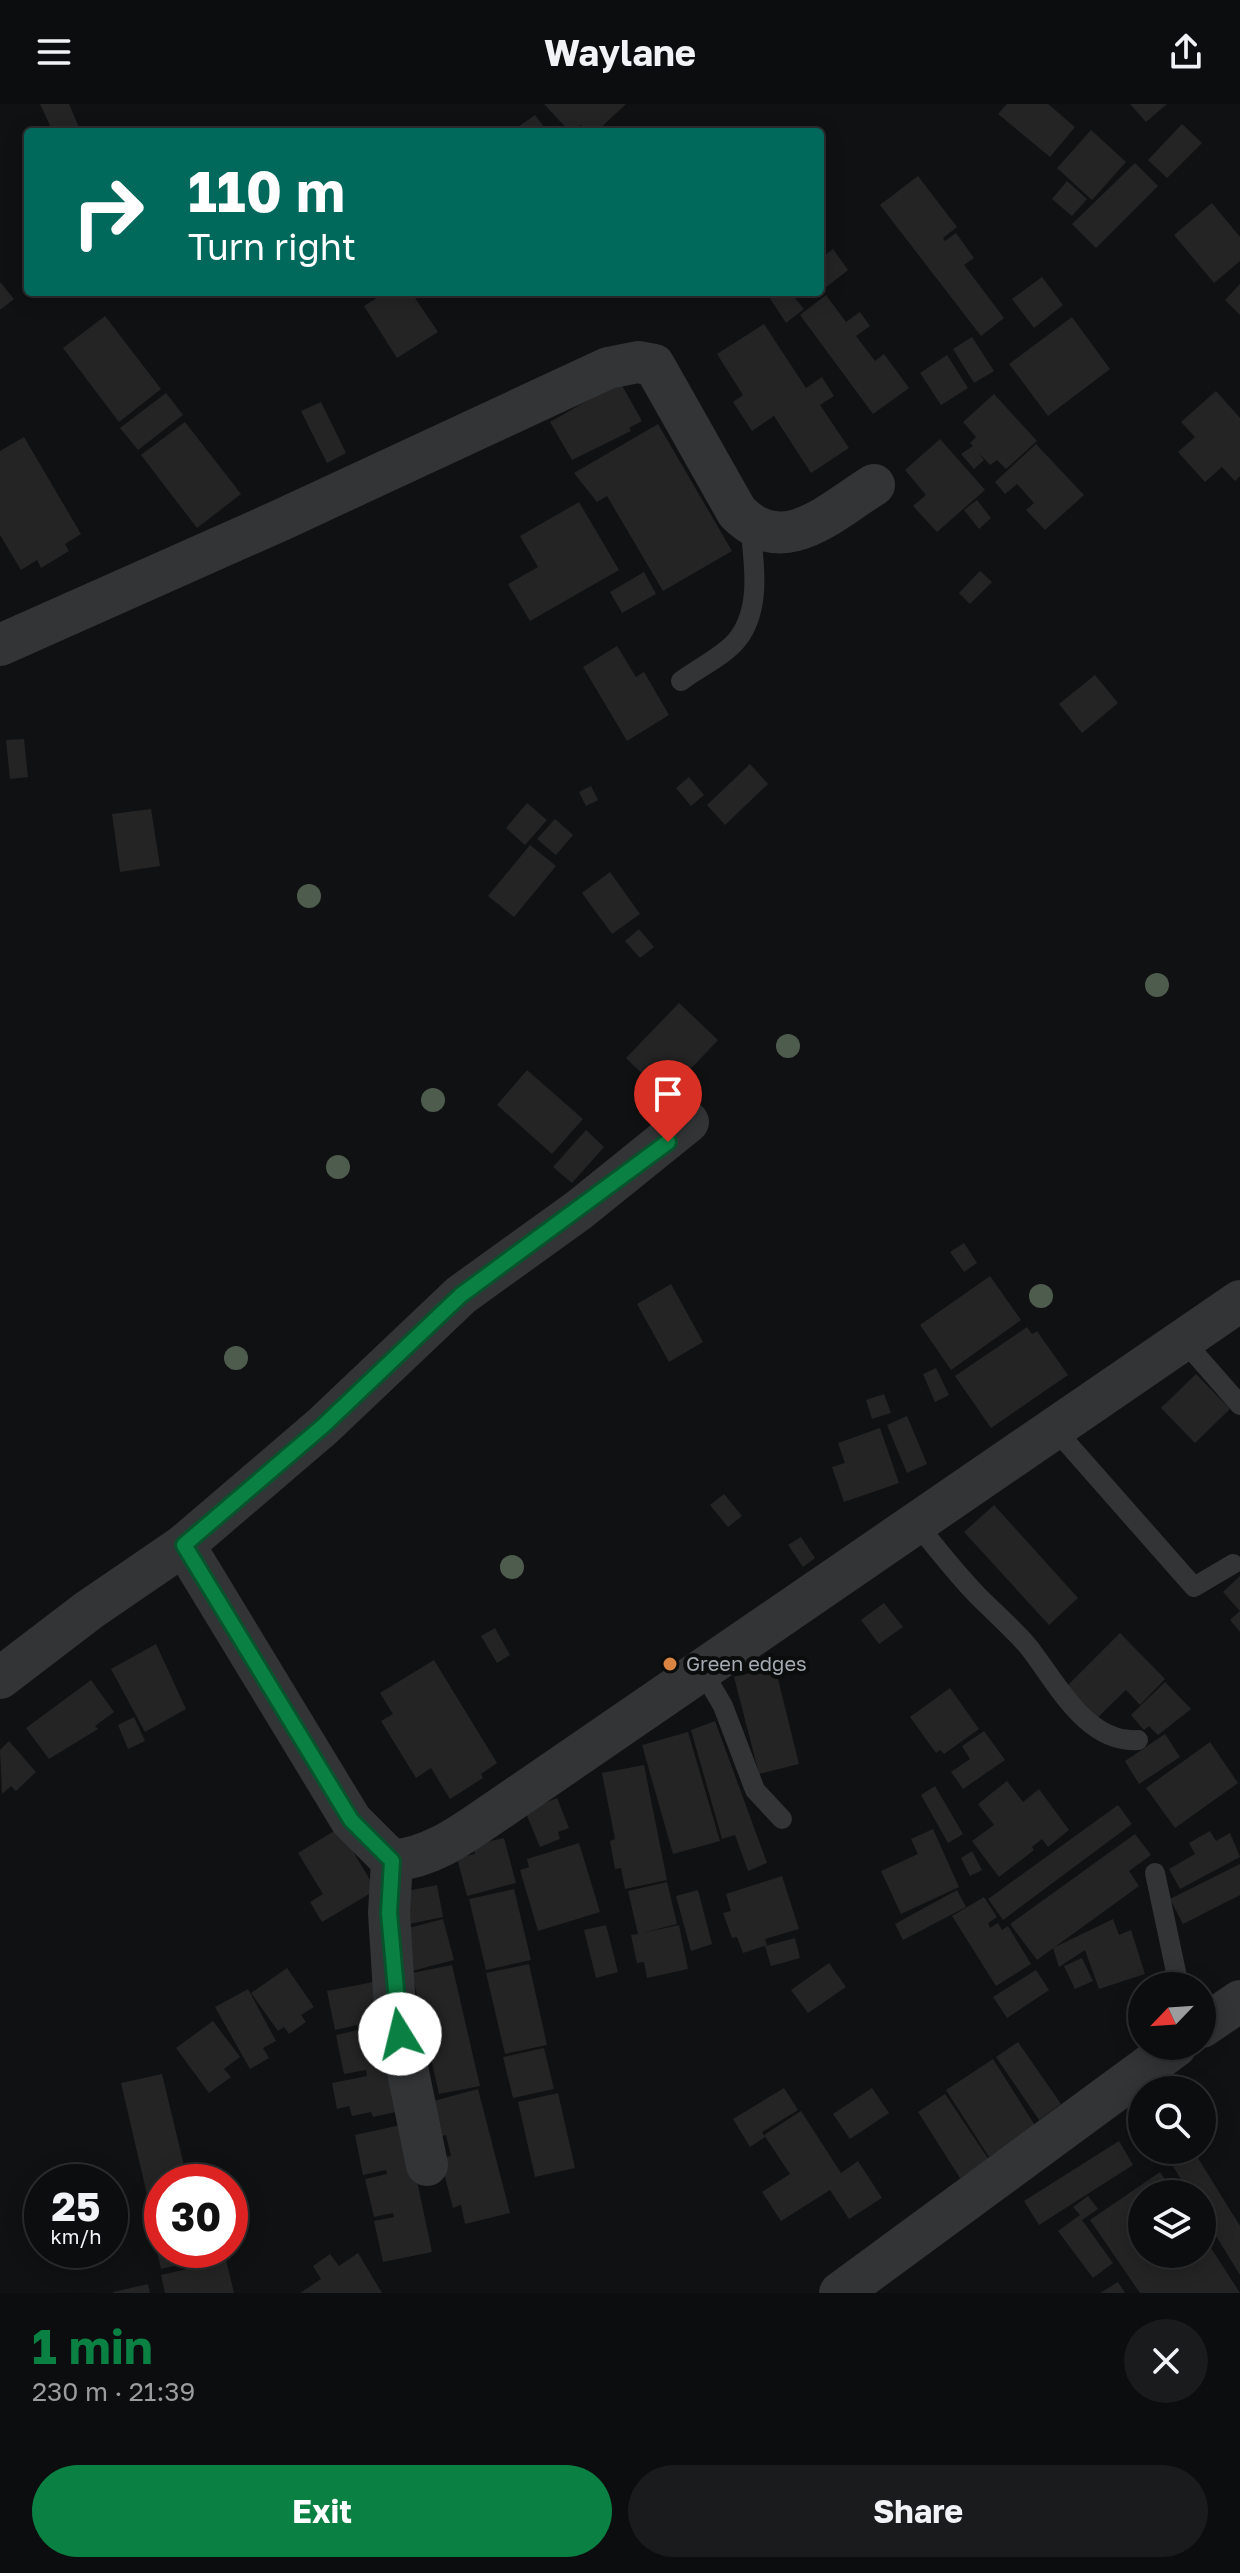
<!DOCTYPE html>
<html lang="en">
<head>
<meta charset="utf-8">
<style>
	:root { --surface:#0c0d0e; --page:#1a1b1c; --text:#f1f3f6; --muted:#9a9c9e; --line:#2c2d2e; --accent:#0b8043 }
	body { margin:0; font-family:"Golos Text",sans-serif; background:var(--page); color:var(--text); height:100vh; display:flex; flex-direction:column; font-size:30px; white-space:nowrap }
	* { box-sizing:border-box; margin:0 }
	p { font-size:26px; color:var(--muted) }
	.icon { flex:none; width:44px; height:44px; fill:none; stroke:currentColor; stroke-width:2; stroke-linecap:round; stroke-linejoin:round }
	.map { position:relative; height:2189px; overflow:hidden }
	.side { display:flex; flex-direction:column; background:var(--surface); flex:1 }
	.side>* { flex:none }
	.hud { position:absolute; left:24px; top:24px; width:800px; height:168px; border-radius:8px; box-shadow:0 4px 20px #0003,0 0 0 2px var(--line); background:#00695c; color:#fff; overflow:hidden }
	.needle { width:52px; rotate:245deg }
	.buttons { position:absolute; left:1128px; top:1868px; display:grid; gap:16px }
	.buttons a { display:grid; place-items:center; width:88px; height:88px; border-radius:50%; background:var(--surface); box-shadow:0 4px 20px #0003,0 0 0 2px var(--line); font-size:40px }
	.speed { position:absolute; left:24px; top:2060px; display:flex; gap:16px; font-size:40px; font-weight:700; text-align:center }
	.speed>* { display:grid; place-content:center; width:104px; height:104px; border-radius:50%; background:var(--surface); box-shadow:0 4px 20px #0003,0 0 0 2px var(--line); line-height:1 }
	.speed small { font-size:20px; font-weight:400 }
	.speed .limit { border:12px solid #d22; background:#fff; color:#111 }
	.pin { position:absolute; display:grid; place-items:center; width:68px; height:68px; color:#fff; margin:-82px -34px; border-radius:50% 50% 50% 0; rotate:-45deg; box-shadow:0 0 8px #0007 }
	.pin .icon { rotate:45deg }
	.me { position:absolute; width:88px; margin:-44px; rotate:351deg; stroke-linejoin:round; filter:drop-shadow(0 0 6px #0008) }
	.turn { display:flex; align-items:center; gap:28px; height:168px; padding:0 32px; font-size:36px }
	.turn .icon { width:104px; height:104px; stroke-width:2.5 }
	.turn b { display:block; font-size:56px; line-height:68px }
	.round { display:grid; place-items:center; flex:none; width:84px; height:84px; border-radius:42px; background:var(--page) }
	.overview { display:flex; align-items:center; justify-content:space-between; height:136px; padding:0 32px }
	h1 { font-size:48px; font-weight:700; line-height:60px; color:var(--accent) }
	.primary-button { display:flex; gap:16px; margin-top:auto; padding:16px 32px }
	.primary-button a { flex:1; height:92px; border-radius:48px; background:var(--accent); color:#fff; font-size:32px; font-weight:700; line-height:92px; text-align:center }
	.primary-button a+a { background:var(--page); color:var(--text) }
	header { display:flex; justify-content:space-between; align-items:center; height:104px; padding:0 32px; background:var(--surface); font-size:36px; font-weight:700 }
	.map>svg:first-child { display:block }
	.building { fill:#242425 }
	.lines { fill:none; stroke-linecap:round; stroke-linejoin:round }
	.lane { stroke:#323436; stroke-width:20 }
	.street { stroke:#323436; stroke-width:42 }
	.tree { fill:#4e5c4d }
	.route-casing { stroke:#07532c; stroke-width:20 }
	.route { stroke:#0b8043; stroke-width:14 }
	.poi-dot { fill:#d98441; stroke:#0b0c0c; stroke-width:3 }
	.labels { text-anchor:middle; stroke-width:8; stroke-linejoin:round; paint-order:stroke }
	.poi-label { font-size:20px; fill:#a3aab1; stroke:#0b0c0c; text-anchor:start }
</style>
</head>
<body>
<header><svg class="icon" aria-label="menu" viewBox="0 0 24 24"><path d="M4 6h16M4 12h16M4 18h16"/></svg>Waylane<svg class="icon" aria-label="share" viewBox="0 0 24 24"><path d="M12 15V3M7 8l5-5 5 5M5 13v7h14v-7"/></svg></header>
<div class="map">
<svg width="1240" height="2189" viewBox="0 0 1240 2189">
	<rect width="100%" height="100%" fill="#101112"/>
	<!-- building -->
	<g class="building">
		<path d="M 40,0 L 69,0 L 81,28 L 53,28 Z"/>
		<path d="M 544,0 L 626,0 L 596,28 L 587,28 L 581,21 L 570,28 Z"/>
		<path d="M 1007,0 L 1048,0 L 1075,23 L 1050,53 L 998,10 Z"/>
		<path d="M 1130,0 L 1167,0 L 1146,18 Z"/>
		<path d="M 535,11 L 548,28 L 511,28 Z"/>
		<path d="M 1182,20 L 1202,39 L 1167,74 L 1148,56 Z"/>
		<path d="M 1091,26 L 1126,58 L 1092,96 L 1057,64 Z"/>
		<path d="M 1135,59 L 1158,82 L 1096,144 L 1072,120 Z"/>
		<path d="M 918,72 L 957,123 L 943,134 L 945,137 L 956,129 L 974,154 L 964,161 L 1004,214 L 981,232 L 880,101 Z"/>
		<path d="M 1067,77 L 1087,95 L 1072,112 L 1052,95 Z"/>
		<path d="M 1212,99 L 1240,133 L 1240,157 L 1214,179 L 1174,131 Z"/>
		<path d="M 833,145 L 848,166 L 820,188 L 820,155 Z"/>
		<path d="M 1042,173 L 1063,201 L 1034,224 L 1012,195 Z"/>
		<path d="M 0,178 L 14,195 L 0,206 Z"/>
		<path d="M 1240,180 L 1240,211 L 1225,196 Z"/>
		<path d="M 386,188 L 411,188 L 438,228 L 397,254 L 364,202 Z"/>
		<path d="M 766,188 L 790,188 L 804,205 L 786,219 Z"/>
		<path d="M 826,191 L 846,218 L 860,208 L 870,222 L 856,232 L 875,257 L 884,250 L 909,284 L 873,310 L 800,211 Z"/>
		<path d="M 105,212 L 161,285 L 119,318 L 63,244 Z"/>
		<path d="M 1072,213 L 1110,265 L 1048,312 L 1009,260 Z"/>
		<path d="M 764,220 L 806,284 L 822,273 L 834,292 L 820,301 L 849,344 L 811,369 L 774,312 L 752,327 L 733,298 L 743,291 L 717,250 Z"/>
		<path d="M 972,233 L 994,267 L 974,279 L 953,245 Z"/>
		<path d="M 947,251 L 968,284 L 941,301 L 920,269 Z"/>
		<path d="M 620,278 L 642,317 L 629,324 L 631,327 L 572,356 L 550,318 Z"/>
		<path d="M 1216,287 L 1240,314 L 1240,372 L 1235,377 L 1222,363 L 1205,378 L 1178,348 L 1195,333 L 1181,318 Z"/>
		<path d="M 166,289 L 183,311 L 138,346 L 120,324 Z"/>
		<path d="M 994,290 L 1037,337 L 1006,365 L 997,356 L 990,361 L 979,349 L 984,356 L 974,365 L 961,350 L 973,342 L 970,339 L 976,333 L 963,318 Z"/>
		<path d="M 321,298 L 346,349 L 327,359 L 301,307 Z"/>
		<path d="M 185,318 L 241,390 L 197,424 L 141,351 Z"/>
		<path d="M 658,320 L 732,447 L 663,487 L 607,392 L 597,398 L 574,369 Z"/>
		<path d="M 24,333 L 81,430 L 65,440 L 69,447 L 41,464 L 37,456 L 21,466 L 0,431 L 0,347 Z"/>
		<path d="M 940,335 L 985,386 L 937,428 L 913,402 L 926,391 L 905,366 Z"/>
		<path d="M 1036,340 L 1084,391 L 1045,426 L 1026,406 L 1034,399 L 1017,380 L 1005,390 L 995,378 Z"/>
		<path d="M 977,396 L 991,414 L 979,425 L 964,406 Z"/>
		<path d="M 579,398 L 619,466 L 530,517 L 508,480 L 538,463 L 520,432 Z"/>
		<path d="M 980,467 L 992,478 L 970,500 L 959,489 Z"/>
		<path d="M 644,468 L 656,490 L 622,509 L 610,488 Z"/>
		<path d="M 617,542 L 636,573 L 644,568 L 669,611 L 627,637 L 583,563 Z"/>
		<path d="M 1095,571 L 1118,599 L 1082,629 L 1059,600 Z"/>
		<path d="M 24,635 L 28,673 L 10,675 L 6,636 Z"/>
		<path d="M 750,660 L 768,680 L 725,721 L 707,701 Z"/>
		<path d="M 689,673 L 704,691 L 691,702 L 676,684 Z"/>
		<path d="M 591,682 L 598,696 L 586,702 L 579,688 Z"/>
		<path d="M 527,699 L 547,716 L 525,741 L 506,724 Z"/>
		<path d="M 151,705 L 160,762 L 120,768 L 112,710 Z"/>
		<path d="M 555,715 L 573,731 L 556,751 L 537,735 Z"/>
		<path d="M 530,741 L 556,762 L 514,813 L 488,792 Z"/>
		<path d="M 610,768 L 640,810 L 612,830 L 582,789 Z"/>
		<path d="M 639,825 L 654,843 L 640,854 L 625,837 Z"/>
		<path d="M 679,899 L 718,936 L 665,992 L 626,954 Z"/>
		<path d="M 527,966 L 583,1015 L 552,1050 L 497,1001 Z"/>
		<path d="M 586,1026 L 604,1043 L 572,1079 L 553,1063 Z"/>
		<path d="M 964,1139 L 977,1159 L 964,1168 L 950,1148 Z"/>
		<path d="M 990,1172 L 1021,1216 L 951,1266 L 920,1221 Z"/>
		<path d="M 671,1180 L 703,1238 L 669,1258 L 637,1200 Z"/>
		<path d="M 1027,1223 L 1032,1230 L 1037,1227 L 1068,1271 L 991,1324 L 955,1272 Z"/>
		<path d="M 936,1264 L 949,1291 L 935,1298 L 923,1270 Z"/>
		<path d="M 1196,1270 L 1230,1305 L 1195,1339 L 1161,1304 Z"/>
		<path d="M 884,1290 L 891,1309 L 872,1315 L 866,1296 Z"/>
		<path d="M 907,1312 L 927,1360 L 907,1369 L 887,1321 Z"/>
		<path d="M 880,1324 L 899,1379 L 844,1398 L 832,1363 L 845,1359 L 838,1339 Z"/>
		<path d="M 724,1390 L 742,1412 L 728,1423 L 710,1401 Z"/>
		<path d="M 994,1401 L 1078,1494 L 1049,1521 L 964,1428 Z"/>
		<path d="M 801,1433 L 815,1454 L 803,1463 L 788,1441 Z"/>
		<path d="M 1240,1472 L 1240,1528 L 1230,1516 L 1240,1507 L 1223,1488 Z"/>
		<path d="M 884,1499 L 903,1523 L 879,1540 L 861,1516 Z"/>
		<path d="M 495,1524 L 510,1551 L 497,1559 L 481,1532 Z"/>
		<path d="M 1120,1529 L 1165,1575 L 1140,1601 L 1126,1586 L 1097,1614 L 1066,1583 Z"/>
		<path d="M 156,1540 L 186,1605 L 145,1628 L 111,1565 Z"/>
		<path d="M 434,1556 L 497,1659 L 481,1670 L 483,1674 L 450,1695 L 431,1664 L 416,1674 L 381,1617 L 393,1610 L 380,1589 Z"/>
		<path d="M 775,1563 L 799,1660 L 759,1670 L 734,1573 Z"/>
		<path d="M 91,1576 L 114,1608 L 95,1622 L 98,1625 L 49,1655 L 26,1624 Z"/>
		<path d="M 1165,1578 L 1191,1605 L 1158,1631 L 1149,1622 L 1144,1626 L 1131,1611 Z"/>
		<path d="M 950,1584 L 979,1625 L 944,1650 L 940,1646 L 936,1649 L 910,1613 Z"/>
		<path d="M 134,1613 L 145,1637 L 128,1645 L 118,1621 Z"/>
		<path d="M 715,1617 L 767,1759 L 748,1767 L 735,1731 L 722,1735 L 691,1626 Z"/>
		<path d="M 984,1627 L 1005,1656 L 963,1685 L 951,1668 L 970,1655 L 962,1642 Z"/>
		<path d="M 688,1628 L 720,1737 L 673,1750 L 642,1641 Z"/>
		<path d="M 1165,1630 L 1180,1653 L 1139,1680 L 1125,1657 Z"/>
		<path d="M 9,1637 L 36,1668 L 16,1687 L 11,1682 L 2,1690 L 0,1646 Z"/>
		<path d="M 1210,1638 L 1238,1679 L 1175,1724 L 1146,1684 Z"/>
		<path d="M 644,1661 L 667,1776 L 625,1785 L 621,1764 L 615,1765 L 610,1737 L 615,1735 L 602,1669 Z"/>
		<path d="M 1007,1677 L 1023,1698 L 1039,1685 L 1069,1726 L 1048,1743 L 1042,1735 L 1032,1743 L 1034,1746 L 999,1773 L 972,1737 L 994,1721 L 978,1700 Z"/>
		<path d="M 935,1682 L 963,1730 L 948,1739 L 921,1691 Z"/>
		<path d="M 557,1694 L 569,1724 L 558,1728 L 560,1735 L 540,1743 L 525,1707 Z"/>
		<path d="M 1118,1701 L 1132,1720 L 1003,1816 L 988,1795 Z"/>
		<path d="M 339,1724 L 376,1786 L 322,1818 L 310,1798 L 323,1790 L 298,1749 Z"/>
		<path d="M 933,1725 L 959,1783 L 901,1810 L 881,1767 L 918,1750 L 911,1735 Z"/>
		<path d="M 1210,1727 L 1216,1737 L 1230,1729 L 1240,1753 L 1180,1785 L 1169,1765 L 1195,1750 L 1189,1739 Z"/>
		<path d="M 1135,1730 L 1151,1751 L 1129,1767 L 1139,1782 L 1037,1856 L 1010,1820 Z"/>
		<path d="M 504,1734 L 516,1779 L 467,1792 L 457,1754 L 475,1750 L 473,1741 Z"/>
		<path d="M 579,1739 L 600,1808 L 538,1827 L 520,1766 L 529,1763 L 527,1755 Z"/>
		<path d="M 972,1747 L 982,1766 L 970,1772 L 961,1754 Z"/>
		<path d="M 1240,1760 L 1240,1791 L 1183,1820 L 1170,1795 Z"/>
		<path d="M 782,1772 L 799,1825 L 765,1835 L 767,1841 L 743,1849 L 737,1833 L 732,1834 L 723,1809 L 731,1807 L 726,1790 Z"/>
		<path d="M 667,1778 L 677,1820 L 642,1829 L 679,1821 L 688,1865 L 647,1874 L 644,1858 L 637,1859 L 631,1831 L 638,1830 L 628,1787 Z"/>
		<path d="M 437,1781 L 443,1813 L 409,1820 L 402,1788 Z"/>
		<path d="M 514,1785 L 531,1856 L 486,1866 L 469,1795 Z"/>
		<path d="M 698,1786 L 712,1840 L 691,1847 L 676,1792 Z"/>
		<path d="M 957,1786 L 966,1803 L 903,1836 L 895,1820 Z"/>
		<path d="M 984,1793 L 997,1813 L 988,1819 L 990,1824 L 998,1819 L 1002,1826 L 1008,1822 L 1031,1860 L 996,1882 L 952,1812 Z"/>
		<path d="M 443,1815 L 454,1856 L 412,1867 L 401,1826 Z"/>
		<path d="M 1113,1815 L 1119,1831 L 1131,1826 L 1145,1870 L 1099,1885 L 1085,1846 L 1059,1863 L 1053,1844 Z"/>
		<path d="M 606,1821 L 618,1868 L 596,1874 L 584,1826 Z"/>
		<path d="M 795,1834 L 800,1854 L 771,1862 L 765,1842 Z"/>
		<path d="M 1082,1854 L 1093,1877 L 1075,1885 L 1064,1862 Z"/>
		<path d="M 829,1859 L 846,1883 L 808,1909 L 791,1886 Z"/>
		<path d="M 529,1860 L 547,1941 L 505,1950 L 486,1869 Z"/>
		<path d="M 452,1861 L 480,1982 L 439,1990 L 412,1869 Z"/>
		<path d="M 287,1864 L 314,1903 L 301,1911 L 306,1918 L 289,1930 L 284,1923 L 278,1927 L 251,1889 Z"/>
		<path d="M 1036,1866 L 1049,1886 L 1007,1914 L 993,1893 Z"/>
		<path d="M 373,1878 L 400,2007 L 373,2013 L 371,2008 L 352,2012 L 349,2002 L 337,2005 L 332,1979 L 367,1972 L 366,1966 L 344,1970 L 336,1931 L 358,1926 L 357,1921 L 335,1926 L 327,1887 Z"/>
		<path d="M 248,1885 L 276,1937 L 263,1944 L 269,1954 L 250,1965 L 215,1903 Z"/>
		<path d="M 213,1917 L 240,1953 L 224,1965 L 231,1973 L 209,1989 L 176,1944 Z"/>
		<path d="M 1018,1938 L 1061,2000 L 1039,2016 L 996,1953 Z"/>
		<path d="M 544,1944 L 554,1985 L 513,1994 L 503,1953 Z"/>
		<path d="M 993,1955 L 1036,2023 L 989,2053 L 946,1986 Z"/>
		<path d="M 162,1970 L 188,2078 L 162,2078 L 162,2109 L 152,2112 L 121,1979 Z"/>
		<path d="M 784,1984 L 798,2006 L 762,2028 L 765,2033 L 750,2043 L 733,2015 Z"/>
		<path d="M 872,1984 L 889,2009 L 850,2035 L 833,2010 Z"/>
		<path d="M 478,1985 L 510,2109 L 465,2120 L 461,2101 L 453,2104 L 440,2054 L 451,2052 L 446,2031 L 435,2034 L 426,1999 Z"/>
		<path d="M 558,1989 L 575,2064 L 535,2073 L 518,1998 Z"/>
		<path d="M 945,1990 L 989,2056 L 960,2074 L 918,2008 Z"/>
		<path d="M 801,2007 L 841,2069 L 858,2057 L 882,2094 L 849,2115 L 830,2086 L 781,2117 L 762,2088 L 790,2070 L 764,2031 Z"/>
		<path d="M 405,2020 L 432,2148 L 383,2158 L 374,2117 L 394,2113 L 393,2109 L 374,2113 L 365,2075 L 387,2070 L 386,2066 L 363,2071 L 355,2031 Z"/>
		<path d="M 1119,2037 L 1133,2061 L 1039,2121 L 1024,2097 Z"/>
		<path d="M 1163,2046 L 1193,2046 L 1240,2122 L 1240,2171 L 1202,2109 L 1202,2090 L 1190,2090 Z"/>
		<path d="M 1160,2068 L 1175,2090 L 1142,2090 L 1142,2150 L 1202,2150 L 1202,2130 L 1240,2189 L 1140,2189 L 1090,2116 Z"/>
		<path d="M 1088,2092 L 1098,2105 L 1082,2116 L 1113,2159 L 1093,2174 L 1058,2127 L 1080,2111 L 1073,2103 Z"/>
		<path d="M 162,2119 L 162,2146 L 217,2146 L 218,2152 L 161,2165 L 151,2122 Z"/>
		<path d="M 358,2149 L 382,2189 L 300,2189 L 321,2175 L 313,2162 L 330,2150 L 339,2162 Z"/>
		<path d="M 226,2156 L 234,2189 L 165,2189 L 161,2171 Z"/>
		<path d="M 1118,2178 L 1125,2189 L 1100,2189 Z"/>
		<path d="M 148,2180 L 150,2189 L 113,2189 L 113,2188 Z"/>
	</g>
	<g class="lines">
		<!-- lane -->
		<g class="lane">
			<path d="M 681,577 C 698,564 724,552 737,536 C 762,505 754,458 750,421"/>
			<path d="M 1183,1236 L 1240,1301"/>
			<path d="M 1053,1323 L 1194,1483 L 1233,1460"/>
			<path d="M 915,1418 C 936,1443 956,1470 979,1493 C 995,1509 1012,1524 1027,1541 C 1055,1575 1085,1640 1138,1636"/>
			<path d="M 702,1566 L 723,1602 L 755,1686 L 782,1715"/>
			<path d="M 1155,1769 L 1179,1882"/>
		</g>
		<!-- street -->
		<g class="street">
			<path d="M 0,541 L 281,416 L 608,264 L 638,258 L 654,261 L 737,408 C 784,456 830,408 874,381"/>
			<path d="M 184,1441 L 351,1716 L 392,1757 C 435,1753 465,1728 501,1704 L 1240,1197"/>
			<path d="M 0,1574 L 89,1506 L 184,1441 L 323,1322 L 461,1191 L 579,1106 L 688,1018"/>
			<path d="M 392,1757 L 389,1809 L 395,1904 L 427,2061"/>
			<path d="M 1202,1923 L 1240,1897"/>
			<path d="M 840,2189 L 1176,1942"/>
		</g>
	</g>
	<!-- trees -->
	<g class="tree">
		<circle cx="309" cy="792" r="12"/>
		<circle cx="1157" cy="881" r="12"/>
		<circle cx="788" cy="942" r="12"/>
		<circle cx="433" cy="996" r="12"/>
		<circle cx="338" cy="1063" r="12"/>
		<circle cx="1041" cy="1192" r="12"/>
		<circle cx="236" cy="1254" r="12"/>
		<circle cx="512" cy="1463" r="12"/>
	</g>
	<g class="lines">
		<defs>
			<path id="route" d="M 400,1930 L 389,1809 L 392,1757 L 351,1716 L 184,1441 L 323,1322 L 461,1191 L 668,1038"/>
		</defs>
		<!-- route casing -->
		<use href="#route" class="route-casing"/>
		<!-- route -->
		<use href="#route" class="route"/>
	</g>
	<!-- markers -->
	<circle class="poi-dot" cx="670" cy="1560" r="8"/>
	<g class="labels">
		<!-- poi labels -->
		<g class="poi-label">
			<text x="686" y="1567">Green edges</text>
		</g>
	</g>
</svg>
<div class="buttons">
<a><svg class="needle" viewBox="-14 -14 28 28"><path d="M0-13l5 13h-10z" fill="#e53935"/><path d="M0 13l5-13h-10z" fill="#9a9c9e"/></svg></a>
<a><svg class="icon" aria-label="search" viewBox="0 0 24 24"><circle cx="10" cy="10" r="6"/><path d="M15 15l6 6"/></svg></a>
<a><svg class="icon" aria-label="layers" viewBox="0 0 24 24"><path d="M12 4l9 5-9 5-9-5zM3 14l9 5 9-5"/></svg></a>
</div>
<div class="speed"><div>25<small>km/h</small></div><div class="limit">30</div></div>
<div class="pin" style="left:668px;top:1038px;background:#d93025"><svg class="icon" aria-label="arrive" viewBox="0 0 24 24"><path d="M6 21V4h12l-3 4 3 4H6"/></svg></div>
<svg class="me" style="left:400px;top:1930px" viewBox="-20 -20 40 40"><circle r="19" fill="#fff"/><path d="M0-13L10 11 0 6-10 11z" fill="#0b8043"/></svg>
<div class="hud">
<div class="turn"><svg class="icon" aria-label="right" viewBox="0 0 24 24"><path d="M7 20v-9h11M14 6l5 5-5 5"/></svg><div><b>110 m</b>Turn right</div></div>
</div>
</div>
<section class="side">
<div class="overview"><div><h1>1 min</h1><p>230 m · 21:39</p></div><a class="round"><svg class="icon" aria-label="close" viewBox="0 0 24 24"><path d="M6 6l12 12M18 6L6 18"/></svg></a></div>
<div class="primary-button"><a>Exit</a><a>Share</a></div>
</section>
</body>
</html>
